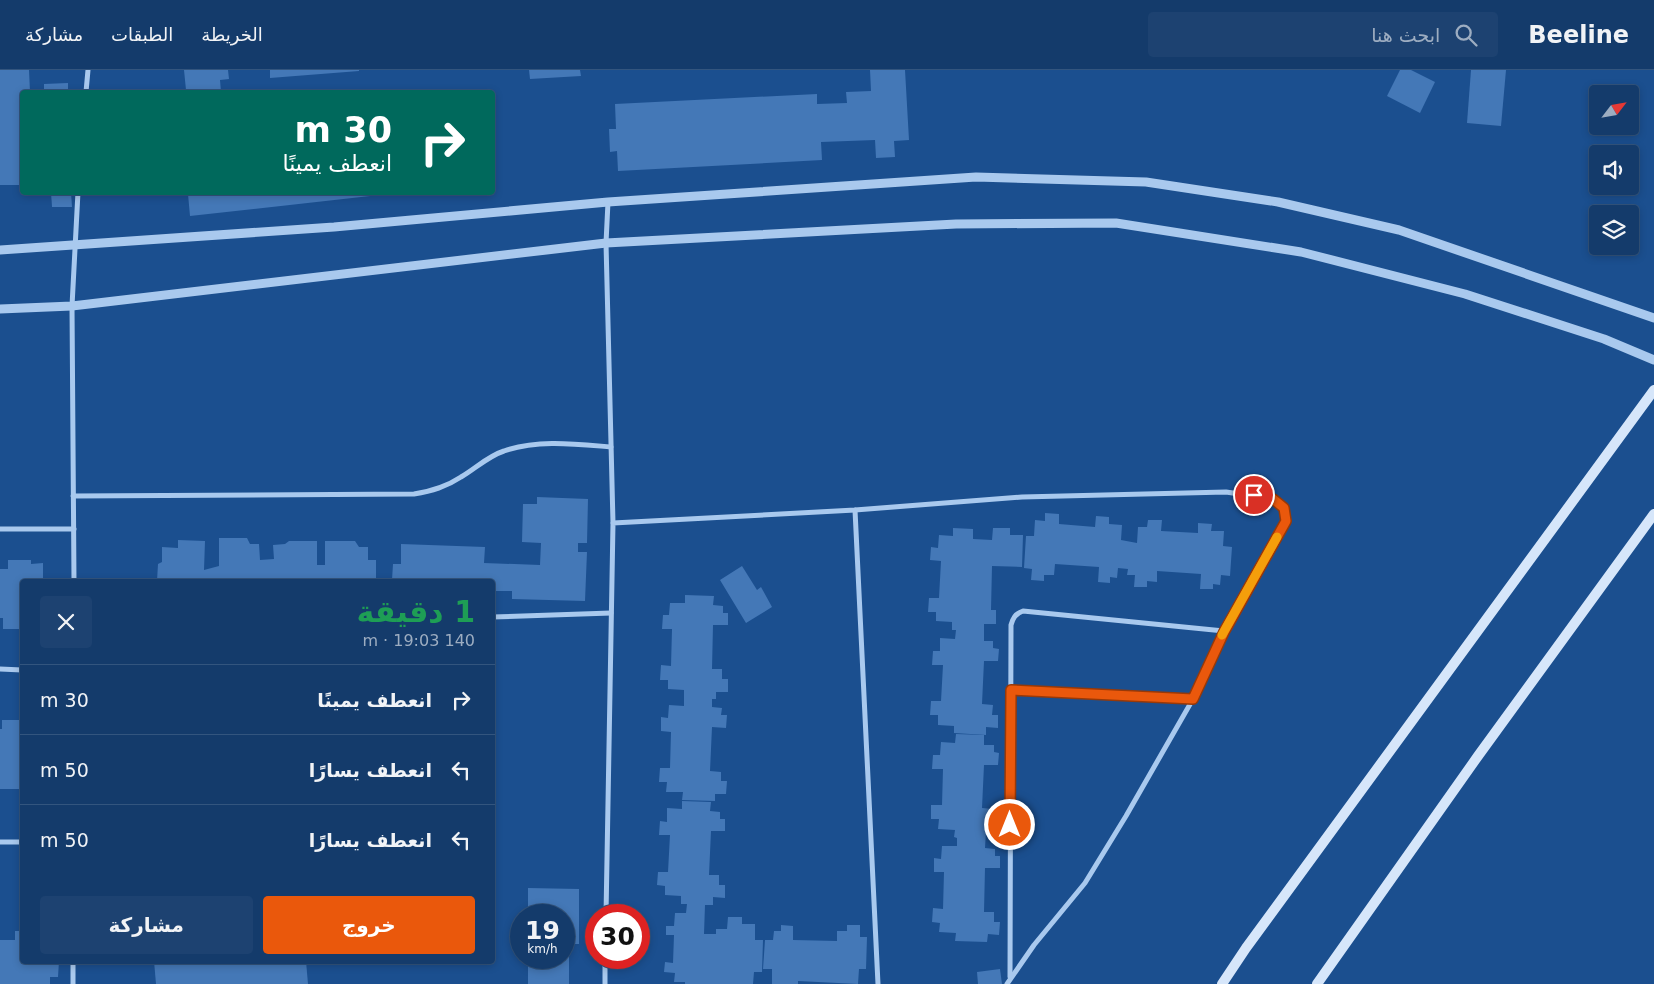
<!DOCTYPE html>
<html lang="ar">
<head>
<meta charset="utf-8">
<style>
	:root { --surface:#143b6b; --page:#1d4271; --text:#f1f3f6; --muted:#9dadc1; --line:#33557e; --accent:#ea580c }
	body { margin:0; font-family:"DejaVu Sans","Noto Sans Arabic",sans-serif; background:var(--page); color:var(--text); direction:rtl; height:100vh; display:flex; flex-direction:column; font-size:19px; white-space:nowrap }
	* { box-sizing:border-box; margin:0 }
	p { font-size:16px; color:var(--muted) }
	.icon { flex:none; width:28px; height:28px; fill:none; stroke:currentColor; stroke-width:2; stroke-linecap:round; stroke-linejoin:round }
	.map { position:relative; flex:1; overflow:hidden; direction:ltr }
	.sheet { position:absolute; left:20px; top:509px; width:475px; height:385px; display:flex; flex-direction:column; background:var(--surface); border-radius:5px; box-shadow:0 2px 8px #0003,0 0 0 1px var(--line); direction:rtl }
	.sheet>* { flex:none }
	.top-card { position:absolute; left:20px; top:20px; width:475px; height:105px; border-radius:5px; box-shadow:0 2px 8px #0003,0 0 0 1px var(--line); direction:rtl; background:#00695c; color:#fff; overflow:hidden }
	.needle { width:32px; rotate:59deg }
	.controls { position:absolute; left:1589px; top:15px; display:grid; gap:10px }
	.controls a { display:grid; place-items:center; width:50px; height:50px; border-radius:5px; background:var(--surface); box-shadow:0 2px 8px #0003,0 0 0 1px var(--line); font-size:25px }
	.speed { position:absolute; left:510px; top:834px; display:flex; gap:10px; font-size:25px; font-weight:700; text-align:center }
	.speed>* { display:grid; place-content:center; width:65px; height:65px; border-radius:50%; background:var(--surface); box-shadow:0 2px 8px #0003,0 0 0 1px var(--line); line-height:1 }
	.speed small { font-size:12px; font-weight:400 }
	.speed .limit { border:8px solid #d22; background:#fff; color:#111 }
	.pin { position:absolute; display:grid; place-items:center; width:42px; height:42px; color:#fff; margin:-21px; border:2px solid #fff; border-radius:50%; box-shadow:0 1px 5px #0007 }
	.me { position:absolute; width:55px; margin:-28px; rotate:0deg; stroke-linejoin:round; filter:drop-shadow(0 0 4px #0008) }
	.turn { display:flex; align-items:center; gap:18px; height:105px; padding:0 20px; font-size:22px }
	.turn .icon { width:65px; height:65px; stroke-width:2.5 }
	.turn b { display:block; font-size:35px; line-height:42px }
	.round { display:grid; place-items:center; flex:none; width:52px; height:52px; border-radius:5px; background:var(--page) }
	.overview { display:flex; align-items:center; justify-content:space-between; height:85px; padding:0 20px }
	h1 { font-size:30px; font-weight:600; line-height:38px; color:#1e9e55 }
	.primary-button { display:flex; gap:10px; margin-top:auto; padding:10px 20px }
	.primary-button a { flex:1; height:58px; border-radius:5px; background:var(--accent); color:#fff; font-size:20px; font-weight:600; line-height:58px; text-align:center }
	.primary-button a+a { background:var(--page); color:var(--text) }
	ul { padding:0; list-style:none }
	li { display:flex; align-items:center; gap:15px; height:70px; padding:0 20px; border-top:1px solid var(--line) }
	li div { flex:1 }
	li b { display:block; font-size:19px }
	li em { font-style:normal }
	header { display:flex; align-items:center; gap:30px; box-sizing:border-box; height:70px; padding:0 25px; background:var(--surface); border-bottom:1px solid var(--line) }
	header strong { font-size:24px }
	nav { display:flex; gap:28px; margin-inline-start:auto; font-size:18px }
	.search { width:350px; height:45px; background:var(--page); display:flex; align-items:center; gap:12px; box-sizing:border-box; padding:0 18px; border-radius:5px; color:var(--muted); font-size:19px }
	.map>svg:first-child { display:block }
	.building { fill:#4478b7 }
	.lines { fill:none; stroke-linecap:round; stroke-linejoin:round }
	.minor { stroke:#a9c9ee; stroke-width:5 }
	.tertiary { stroke:#a9c9ee; stroke-width:9 }
	.secondary { stroke:#d6e6fa; stroke-width:10 }
	.route-casing { stroke:#983908; stroke-width:12 }
	.route { stroke:#ea580c; stroke-width:9 }
	.slow { stroke:#f59e0b; stroke-width:9 }
</style>
</head>
<body>
<header>
<strong>Beeline</strong>
<div class="search"><svg class="icon" aria-label="search" viewBox="0 0 24 24"><circle cx="10" cy="10" r="6"/><path d="M15 15l6 6"/></svg>ابحث هنا</div>
<nav><a>الخريطة</a><a>الطبقات</a><a>مشاركة</a></nav>
</header>
<div class="map">
<svg width="1654" height="914" viewBox="0 0 1654 914">
	<rect width="100%" height="100%" fill="#1b4f8f"/>
	<!-- building -->
	<g class="building">
		<path d="M 0,0 L 29,0 L 30,22 L 22,22 L 22,115 L 0,115 Z"/>
		<path d="M 184,0 L 228,0 L 229,9 L 220,10 L 221,22 L 204,22 L 203,19 L 186,20 Z"/>
		<path d="M 270,0 L 359,0 L 359,1 L 270,8 Z"/>
		<path d="M 529,0 L 580,0 L 581,6 L 530,9 Z"/>
		<path d="M 870,0 L 905,0 L 909,70 L 894,71 L 895,87 L 876,88 L 875,70 L 821,72 L 822,90 L 618,101 L 617,81 L 610,82 L 609,59 L 616,59 L 615,34 L 817,24 L 817,34 L 847,33 L 846,22 L 871,21 Z"/>
		<path d="M 1400,0 L 1411,0 L 1435,12 L 1420,43 L 1387,26 Z"/>
		<path d="M 1471,0 L 1506,0 L 1501,56 L 1467,53 Z"/>
		<path d="M 68,13 L 68,22 L 44,22 L 44,14 Z"/>
		<path d="M 492,70 L 496,93 L 492,93 Z"/>
		<path d="M 51,122 L 71,122 L 72,137 L 52,137 Z"/>
		<path d="M 178,122 L 388,122 L 388,124 L 190,146 L 188,124 L 178,125 Z"/>
		<path d="M 537,427 L 588,429 L 587,473 L 578,473 L 578,482 L 587,482 L 585,531 L 512,529 L 512,521 L 492,521 L 492,511 L 392,510 L 393,494 L 401,494 L 401,474 L 485,477 L 484,493 L 540,495 L 541,473 L 522,472 L 523,434 L 537,434 Z"/>
		<path d="M 1045,443 L 1059,444 L 1059,454 L 1095,457 L 1096,446 L 1109,447 L 1109,454 L 1122,455 L 1121,470 L 1137,473 L 1138,457 L 1147,457 L 1148,450 L 1162,450 L 1161,461 L 1198,463 L 1198,453 L 1212,454 L 1211,461 L 1224,461 L 1223,476 L 1232,477 L 1230,506 L 1221,505 L 1220,515 L 1213,514 L 1213,519 L 1200,519 L 1201,504 L 1157,501 L 1157,512 L 1147,511 L 1147,517 L 1134,517 L 1135,505 L 1127,505 L 1128,499 L 1118,498 L 1117,508 L 1110,507 L 1110,513 L 1098,512 L 1099,497 L 1055,494 L 1054,505 L 1044,505 L 1044,511 L 1031,510 L 1032,499 L 1024,498 L 1026,466 L 1034,466 L 1035,450 L 1045,451 Z"/>
		<path d="M 953,458 L 973,459 L 973,469 L 992,470 L 993,458 L 1010,458 L 1010,465 L 1023,465 L 1022,497 L 992,496 L 991,540 L 996,540 L 996,554 L 984,554 L 984,571 L 993,571 L 993,578 L 999,579 L 998,591 L 984,591 L 982,634 L 993,635 L 992,645 L 998,645 L 998,658 L 986,657 L 986,665 L 954,663 L 954,656 L 938,655 L 938,645 L 930,645 L 931,631 L 941,631 L 943,595 L 932,595 L 933,581 L 940,581 L 940,568 L 955,569 L 956,560 L 952,560 L 952,552 L 936,551 L 936,542 L 928,542 L 929,528 L 939,528 L 941,491 L 930,490 L 931,477 L 938,478 L 939,465 L 953,466 Z"/>
		<path d="M 219,468 L 247,468 L 250,474 L 259,474 L 260,490 L 274,489 L 273,475 L 285,474 L 289,471 L 317,471 L 317,495 L 325,495 L 325,471 L 355,471 L 359,477 L 368,477 L 368,490 L 376,490 L 376,511 L 157,511 L 158,494 L 162,492 L 162,477 L 178,478 L 178,470 L 205,471 L 204,500 L 219,496 Z"/>
		<path d="M 8,490 L 31,490 L 31,494 L 43,493 L 43,511 L 22,511 L 22,559 L 3,559 L 3,548 L 0,548 L 0,499 L 8,499 Z"/>
		<path d="M 742,496 L 757,520 L 761,517 L 772,537 L 746,553 L 720,510 Z"/>
		<path d="M 685,525 L 714,526 L 713,535 L 723,536 L 723,543 L 728,543 L 728,555 L 713,555 L 712,599 L 722,599 L 722,609 L 728,609 L 728,622 L 716,622 L 716,629 L 712,629 L 712,637 L 722,638 L 721,645 L 727,645 L 726,658 L 712,657 L 710,701 L 721,702 L 721,711 L 727,711 L 726,724 L 715,724 L 715,731 L 682,730 L 683,722 L 666,722 L 667,712 L 659,712 L 660,698 L 670,698 L 671,662 L 661,661 L 661,647 L 668,648 L 669,635 L 684,636 L 684,620 L 668,619 L 668,610 L 660,610 L 661,595 L 671,596 L 672,559 L 662,559 L 663,545 L 669,545 L 670,533 L 685,533 Z"/>
		<path d="M 2,650 L 22,650 L 22,719 L 0,719 L 0,659 L 2,659 Z"/>
		<path d="M 956,664 L 984,665 L 984,675 L 994,675 L 994,682 L 999,683 L 998,695 L 984,695 L 982,738 L 993,739 L 992,749 L 999,749 L 998,761 L 986,761 L 985,778 L 995,779 L 995,786 L 1000,786 L 1000,798 L 985,798 L 984,842 L 994,842 L 994,852 L 1000,852 L 999,865 L 988,864 L 987,872 L 955,871 L 956,863 L 939,862 L 940,853 L 932,852 L 933,838 L 943,839 L 944,802 L 934,802 L 934,788 L 941,789 L 942,776 L 957,776 L 957,768 L 954,767 L 955,760 L 938,759 L 939,749 L 931,749 L 931,735 L 942,735 L 943,699 L 932,699 L 933,685 L 940,685 L 941,672 L 955,673 Z"/>
		<path d="M 682,731 L 711,732 L 710,741 L 720,742 L 720,749 L 725,749 L 725,761 L 711,761 L 709,805 L 719,805 L 719,815 L 725,815 L 725,828 L 713,827 L 713,835 L 705,835 L 704,864 L 716,864 L 716,859 L 727,859 L 728,847 L 742,847 L 742,854 L 755,854 L 755,870 L 763,870 L 762,902 L 754,902 L 753,914 L 685,914 L 685,912 L 674,912 L 675,903 L 664,902 L 665,892 L 673,893 L 674,865 L 666,865 L 666,856 L 674,856 L 675,843 L 686,843 L 687,834 L 681,834 L 681,826 L 665,825 L 665,816 L 657,815 L 658,802 L 668,802 L 670,765 L 659,765 L 660,751 L 667,752 L 667,738 L 682,739 Z"/>
		<path d="M 528,818 L 579,819 L 579,874 L 569,874 L 569,914 L 528,914 L 528,888 L 564,888 L 564,845 L 528,845 Z"/>
		<path d="M 781,855 L 793,856 L 793,870 L 837,871 L 837,861 L 847,861 L 847,855 L 860,855 L 860,867 L 867,867 L 866,899 L 859,899 L 858,914 L 798,911 L 798,914 L 772,914 L 772,899 L 763,899 L 765,870 L 773,870 L 774,861 L 781,861 Z"/>
		<path d="M 15,861 L 22,861 L 22,891 L 59,891 L 58,907 L 50,907 L 50,914 L 0,914 L 0,870 L 15,870 Z"/>
		<path d="M 154,891 L 306,891 L 308,914 L 156,914 Z"/>
		<path d="M 1000,899 L 1002,914 L 978,914 L 977,902 Z"/>
	</g>
	<g class="lines">
		<!-- minor -->
		<g class="minor">
			<path d="M 86,22 L 88,0"/>
			<path d="M 608,132 L 606,173 L 613,453"/>
			<path d="M 73,426 L 414,424 C 432,421 446,417 461,407 C 475,399 488,386 504,381 C 538,369 576,374 611,377"/>
			<path d="M 855,440 L 878,914"/>
			<path d="M 0,459 L 74,459"/>
			<path d="M 74,511 L 72,236 L 78,122"/>
			<path d="M 492,547 L 611,543"/>
			<path d="M 0,599 L 22,600"/>
			<path d="M 1011,620 L 1193,629"/>
			<path d="M 0,772 L 22,772"/>
			<path d="M 606,845 L 613,453 L 855,440 L 1022,427 L 1226,422 L 1273,429 L 1284,437 L 1286,451 L 1224,561 L 1193,629 L 1126,746 L 1085,813 L 1034,875 L 1007,914"/>
			<path d="M 1010,907 L 1011,555 C 1013,548 1015,544 1023,541 L 1224,561"/>
			<path d="M 73,914 L 73,891"/>
			<path d="M 605,914 L 605,888"/>
		</g>
		<!-- tertiary -->
		<g class="tertiary">
			<path d="M 0,180 L 334,157 L 608,132 L 976,107 L 1146,112 L 1278,132 L 1399,160 L 1654,248"/>
			<path d="M 0,239 L 72,236 L 606,173 L 956,154 L 1116,153 L 1301,182 L 1465,224 L 1604,269 L 1654,290"/>
		</g>
		<!-- secondary -->
		<g class="secondary">
			<path d="M 1222,914 L 1246,878 L 1654,320"/>
			<path d="M 1317,914 L 1478,686 L 1654,444"/>
		</g>
	</g>
	<g class="lines">
		<defs>
			<path id="route" d="M 1010,755 L 1011,620 L 1193,629 L 1224,562 L 1286,451 L 1284,438 L 1273,429 L 1254,425"/>
		</defs>
		<!-- route casing -->
		<use href="#route" class="route-casing"/>
		<!-- route -->
		<use href="#route" class="route"/>
		<!-- slow -->
		<path class="slow" d="M 1222,565 L 1277,467"/>
	</g>
</svg>
<div class="controls">
<a><svg class="needle" viewBox="-14 -14 28 28"><path d="M0-13l5 13h-10z" fill="#e53935"/><path d="M0 13l5-13h-10z" fill="#9dadc1"/></svg></a>
<a><svg class="icon" aria-label="sound" viewBox="0 0 24 24"><path d="M4 9h4l5-4v14l-5-4H4zM17 9q2 3 0 6"/></svg></a>
<a><svg class="icon" aria-label="layers" viewBox="0 0 24 24"><path d="M12 4l9 5-9 5-9-5zM3 14l9 5 9-5"/></svg></a>
</div>
<div class="speed"><div>19<small>km/h</small></div><div class="limit">30</div></div>
<div class="pin" style="left:1254px;top:425px;background:#d93025"><svg class="icon" aria-label="arrive" viewBox="0 0 24 24"><path d="M6 21V4h12l-3 4 3 4H6"/></svg></div>
<svg class="me" style="left:1010px;top:755px" viewBox="-20 -20 40 40"><circle r="17" fill="#ea580c" stroke="#fff" stroke-width="3"/><path d="M0-11L8 9 0 5-8 9z" fill="#fff"/></svg>
<div class="top-card">
<div class="turn"><svg class="icon" aria-label="right" viewBox="0 0 24 24"><path d="M7 20v-9h11M14 6l5 5-5 5"/></svg><div><b>30 m</b>انعطف يمينًا</div></div>
</div>
<section class="sheet">
<div class="overview"><div><h1>1 دقيقة</h1><p>140 m · 19:03</p></div><a class="round"><svg class="icon" aria-label="close" viewBox="0 0 24 24"><path d="M6 6l12 12M18 6L6 18"/></svg></a></div>
<ul>
<li><svg class="icon" aria-label="right" viewBox="0 0 24 24"><path d="M7 20v-9h11M14 6l5 5-5 5"/></svg><div><b>انعطف يمينًا</b></div><em>30 m</em></li>
<li><svg class="icon" aria-label="left" viewBox="0 0 24 24"><path d="M17 20v-9H6M10 6l-5 5 5 5"/></svg><div><b>انعطف يسارًا</b></div><em>50 m</em></li>
<li><svg class="icon" aria-label="left" viewBox="0 0 24 24"><path d="M17 20v-9H6M10 6l-5 5 5 5"/></svg><div><b>انعطف يسارًا</b></div><em>50 m</em></li>
</ul>
<div class="primary-button"><a>خروج</a><a>مشاركة</a></div>
</section>
</div>
</body>
</html>
